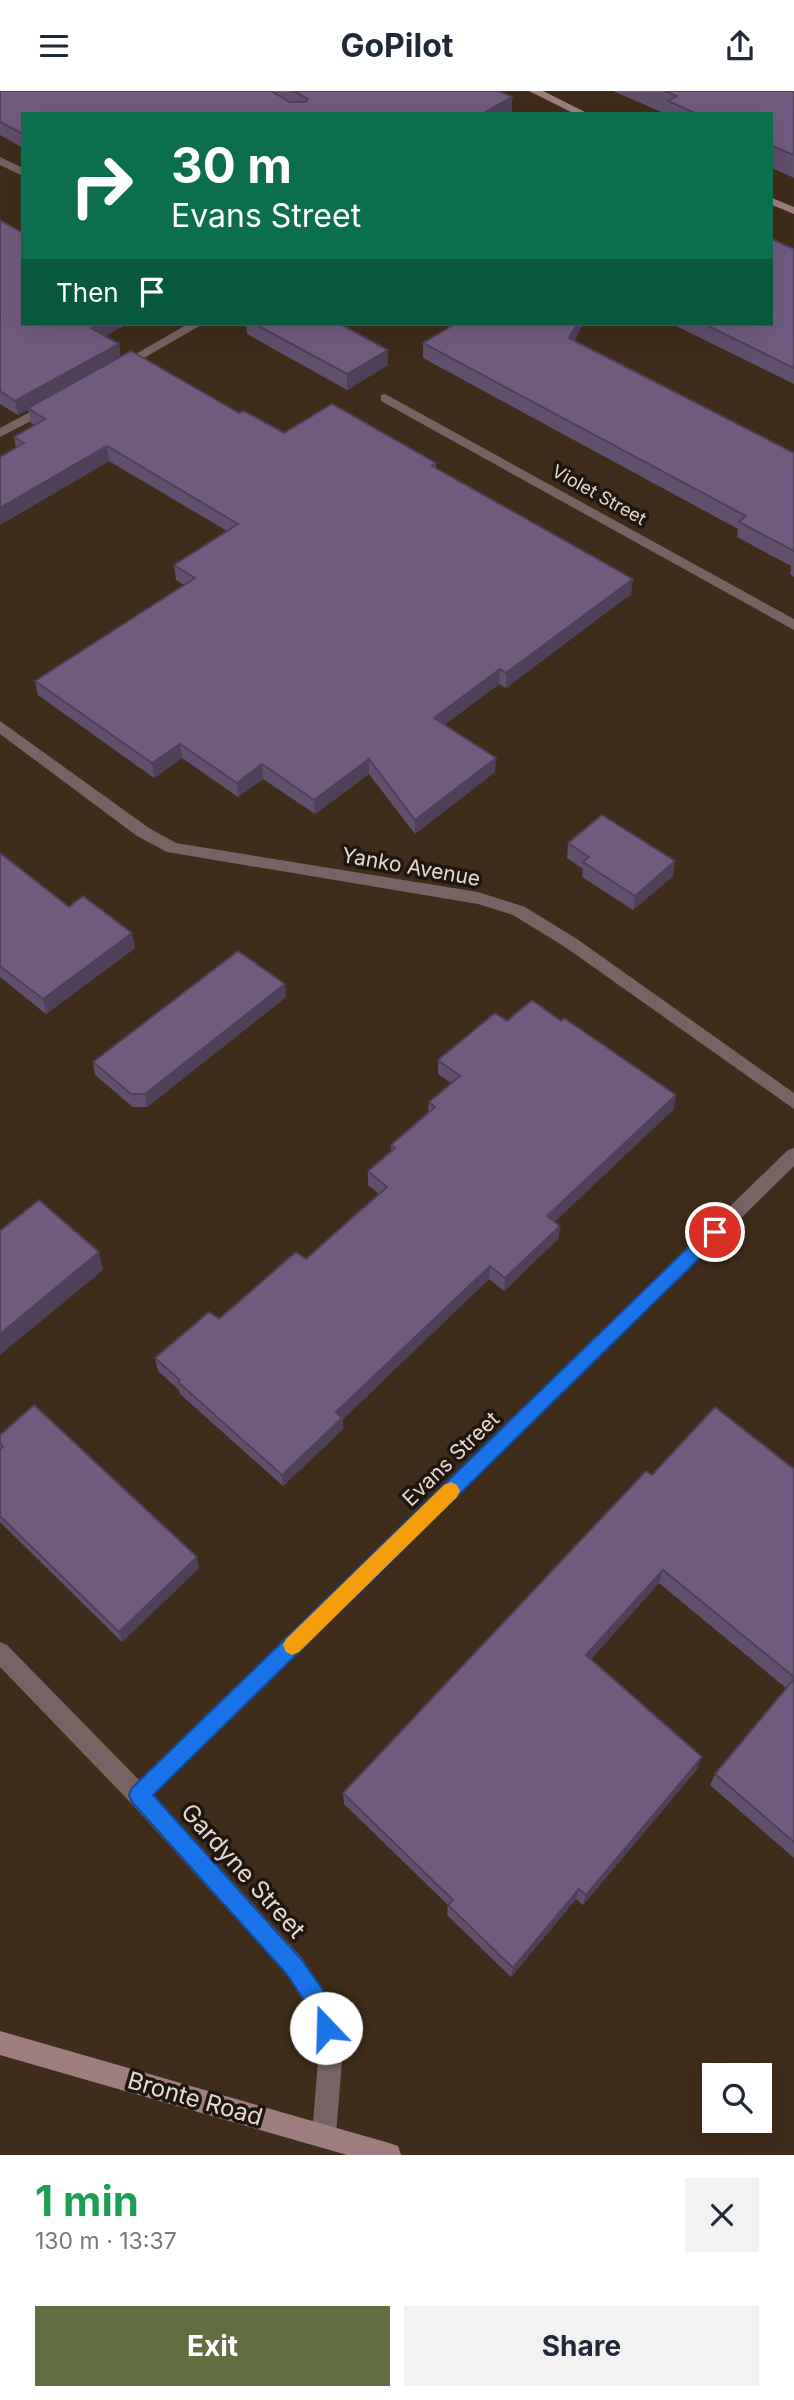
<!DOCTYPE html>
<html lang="en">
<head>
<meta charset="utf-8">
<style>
	:root { --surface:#fff; --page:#f2f2f3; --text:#1f2937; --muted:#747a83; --accent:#626e40 }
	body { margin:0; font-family:Inter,sans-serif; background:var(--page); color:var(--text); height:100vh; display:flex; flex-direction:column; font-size:26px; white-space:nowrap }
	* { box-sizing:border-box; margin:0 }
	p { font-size:23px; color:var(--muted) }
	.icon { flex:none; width:38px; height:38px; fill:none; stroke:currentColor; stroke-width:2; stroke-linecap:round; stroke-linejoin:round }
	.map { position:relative; height:2064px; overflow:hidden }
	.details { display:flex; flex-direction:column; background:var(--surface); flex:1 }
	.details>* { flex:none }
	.banner { position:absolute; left:21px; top:21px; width:752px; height:214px; border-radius:0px; box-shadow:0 7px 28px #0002; background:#0b6e4f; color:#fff; overflow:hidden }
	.fabs { position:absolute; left:702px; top:1972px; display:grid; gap:14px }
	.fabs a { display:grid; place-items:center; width:70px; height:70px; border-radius:0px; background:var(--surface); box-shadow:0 7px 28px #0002; font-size:35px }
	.pin { position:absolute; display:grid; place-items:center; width:60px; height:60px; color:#fff; margin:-30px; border:4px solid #fff; border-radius:50%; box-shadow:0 2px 7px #0007 }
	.me { position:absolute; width:77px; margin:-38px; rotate:339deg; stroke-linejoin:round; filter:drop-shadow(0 0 5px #0008) }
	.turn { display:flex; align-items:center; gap:24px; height:147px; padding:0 35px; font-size:32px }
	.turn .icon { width:91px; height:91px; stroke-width:2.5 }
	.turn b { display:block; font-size:49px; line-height:60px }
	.then { display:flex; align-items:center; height:66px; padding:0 35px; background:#0003; gap:14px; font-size:26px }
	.round { display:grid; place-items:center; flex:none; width:74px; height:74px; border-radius:0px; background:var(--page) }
	.headline { display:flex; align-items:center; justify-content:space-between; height:119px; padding:0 35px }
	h1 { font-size:42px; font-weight:700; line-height:52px; color:#1e9e55 }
	.cta { display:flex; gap:14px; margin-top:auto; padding:14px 35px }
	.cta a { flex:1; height:80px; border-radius:0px; background:var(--accent); color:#fff; font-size:28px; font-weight:700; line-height:80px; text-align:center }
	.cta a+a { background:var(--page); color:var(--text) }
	header { display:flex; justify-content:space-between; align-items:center; height:91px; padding:0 35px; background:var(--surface); font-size:32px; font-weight:700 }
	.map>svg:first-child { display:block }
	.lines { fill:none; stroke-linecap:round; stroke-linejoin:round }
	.street { fill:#786364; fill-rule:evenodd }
	.secondary { fill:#a07e80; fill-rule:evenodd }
	.wall { fill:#614f6e }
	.shaded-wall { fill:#4f405a }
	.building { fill:#715c80; stroke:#4f405a; stroke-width:2 }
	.route { fill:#1a73e8; stroke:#114b97; stroke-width:2 }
	.slow { fill:#f59e0b }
	.labels { text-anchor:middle; stroke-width:7; stroke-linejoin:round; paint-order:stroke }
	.far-street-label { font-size:18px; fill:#e5d8cd; stroke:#1f160f }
	.street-label { font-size:21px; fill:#e5d8cd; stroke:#1f160f }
	.near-street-label { font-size:24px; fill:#e5d8cd; stroke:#1f160f }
</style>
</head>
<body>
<header><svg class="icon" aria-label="menu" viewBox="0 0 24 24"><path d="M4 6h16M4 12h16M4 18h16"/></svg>GoPilot<svg class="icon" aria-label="share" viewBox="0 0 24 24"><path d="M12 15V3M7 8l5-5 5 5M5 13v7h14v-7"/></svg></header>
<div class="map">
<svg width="794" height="2064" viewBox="0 0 794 2064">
	<rect width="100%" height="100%" fill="#402c1a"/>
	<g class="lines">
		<!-- street -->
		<g class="street">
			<path d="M 0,66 L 23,77 L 23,85 L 0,74 Z"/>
			<path d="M 188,233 L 203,233 L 123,279 L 115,279 L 113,276 Z"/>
			<path d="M 385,303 L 794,528 L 794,539 L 381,310 L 381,304 Z"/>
			<path d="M 49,311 L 55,315 L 54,318 L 0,346 L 0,337 Z"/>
			<path d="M 0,630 L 149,737 L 176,752 L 478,801 L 525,816 L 577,848 L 794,1002 L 794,1018 L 565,856 L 513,824 L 478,813 L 167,761 L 137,745 L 0,643 Z"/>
			<path d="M 794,1057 L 794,1075 L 154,1704 L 302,1867 L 330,1909 L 343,1958 L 336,2044 L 333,2053 L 324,2056 L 315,2053 L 312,2044 L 319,1958 L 311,1922 L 286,1883 L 131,1712 L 0,1576 L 0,1551 L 7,1554 L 139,1689 L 788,1059 Z"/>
		</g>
		<!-- secondary -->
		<g class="secondary">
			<path d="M 529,0 L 543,0 L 589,23 L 575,23 Z"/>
			<path d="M 772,107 L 794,116 L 794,123 L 772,114 Z"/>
			<path d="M 0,1940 L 389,2052 L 398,2055 L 401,2064 L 347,2064 L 0,1964 Z"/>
		</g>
	</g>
	<!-- wall -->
	<g class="wall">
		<path d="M 0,0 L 499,0 L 512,6 L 512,21 L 23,23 L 23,57 L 0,44 Z"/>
		<path d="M 613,0 L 794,0 L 794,87 L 772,77 L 772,23 L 666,23 Z"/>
		<path d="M 0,129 L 23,233 L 127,233 L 105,245 L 119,253 L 120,266 L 284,342 L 436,372 L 436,377 L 631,503 L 506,597 L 499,593 L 444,634 L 495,681 L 415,743 L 369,683 L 315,723 L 263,688 L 238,706 L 182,667 L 154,687 L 38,604 L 35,590 L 184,494 L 176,489 L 174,474 L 227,440 L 109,370 L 0,434 L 0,366 L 16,357 L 14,346 L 34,334 L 31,332 L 28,318 L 18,324 L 0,313 Z"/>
		<path d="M 794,158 L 794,293 L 672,233 L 772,233 Z"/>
		<path d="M 246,233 L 340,233 L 388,259 L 388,274 L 347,299 L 247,243 Z"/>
		<path d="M 583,233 L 574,250 L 794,362 L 794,486 L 790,483 L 791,475 L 737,446 L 738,438 L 423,267 L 423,252 Z"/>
		<path d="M 568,752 L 675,770 L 673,785 L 633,819 L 582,786 L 583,778 L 567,767 Z"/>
		<path d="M 0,762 L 69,816 L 135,857 L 46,923 L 0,886 Z"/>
		<path d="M 286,906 L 147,1016 L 133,1016 L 95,984 L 93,971 Z"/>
		<path d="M 507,930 L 674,1018 L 554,1131 L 560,1135 L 558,1148 L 504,1200 L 489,1188 L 343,1328 L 343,1338 L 283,1395 L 180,1303 L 179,1299 L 158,1280 L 155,1267 L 219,1228 L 306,1168 L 379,1103 L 368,1094 L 368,1080 L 391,1060 L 391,1054 L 428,1022 L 429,1011 L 451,992 L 438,983 L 438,969 Z"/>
		<path d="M 0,1344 L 199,1477 L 122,1551 L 0,1431 Z"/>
		<path d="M 794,1378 L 794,1767 L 710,1694 L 715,1683 L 786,1597 L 659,1492 L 591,1568 L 697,1678 L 583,1814 L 576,1808 L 511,1886 L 447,1824 L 448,1814 L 344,1713 L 343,1702 L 652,1384 Z"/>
	</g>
	<!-- shaded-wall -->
	<g class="shaded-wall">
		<path d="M 512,6 L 512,21 L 508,23 L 482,23 Z"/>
		<path d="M 100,233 L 127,233 L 93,252 L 91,237 Z"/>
		<path d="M 577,233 L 583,233 L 568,262 L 569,247 Z"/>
		<path d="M 119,253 L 120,267 L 18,324 L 15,310 Z"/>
		<path d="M 388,259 L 388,274 L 347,299 L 347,283 Z"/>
		<path d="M 107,355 L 109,370 L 0,434 L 0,417 Z"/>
		<path d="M 633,488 L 631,503 L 506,597 L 506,582 Z"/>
		<path d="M 500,578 L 499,593 L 433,642 L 434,627 Z"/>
		<path d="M 180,653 L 182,667 L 154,687 L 152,672 Z"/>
		<path d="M 496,667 L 495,681 L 415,743 L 415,729 Z"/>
		<path d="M 369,668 L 369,683 L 315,723 L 314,709 Z"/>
		<path d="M 262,673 L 263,688 L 238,706 L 237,692 Z"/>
		<path d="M 675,770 L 673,785 L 633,819 L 635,805 Z"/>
		<path d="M 132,842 L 135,857 L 46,923 L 43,908 Z"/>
		<path d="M 285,893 L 286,906 L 147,1016 L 145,1003 Z"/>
		<path d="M 676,1004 L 674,1018 L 546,1139 L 547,1125 Z"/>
		<path d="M 560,1135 L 558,1148 L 504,1200 L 505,1187 Z"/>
		<path d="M 99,1161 L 103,1179 L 0,1264 L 0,1243 Z"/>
		<path d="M 490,1175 L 489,1188 L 343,1328 L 343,1338 L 283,1395 L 282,1384 L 336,1321 Z"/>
		<path d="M 197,1466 L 199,1477 L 122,1551 L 119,1541 Z"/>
		<path d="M 663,1479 L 659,1492 L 583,1577 L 586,1564 Z"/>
		<path d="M 702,1666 L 697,1678 L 583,1814 L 586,1804 Z"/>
		<path d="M 579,1798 L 576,1808 L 511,1886 L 513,1877 Z"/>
	</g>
	<!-- building -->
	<g class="building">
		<path d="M 0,0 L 271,0 L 290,11 L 305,11 L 308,8 L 294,0 L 499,0 L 512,6 L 482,23 L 23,23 L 23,43 L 0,31 Z"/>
		<path d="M 664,0 L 794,0 L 794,64 L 772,55 L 772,23 L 697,23 L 668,10 L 677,5 Z"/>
		<path d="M 0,129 L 23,142 L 23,233 L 100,233 L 91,237 L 119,253 L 15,310 L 0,300 Z"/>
		<path d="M 772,148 L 794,158 L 794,277 L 704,233 L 772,233 Z"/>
		<path d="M 255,233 L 340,233 L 388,259 L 347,283 Z"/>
		<path d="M 455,233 L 577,233 L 569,247 L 794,362 L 794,460 L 739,431 L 746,425 L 423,252 Z"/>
		<path d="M 131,260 L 239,322 L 244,320 L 284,342 L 332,313 L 436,372 L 432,375 L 633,488 L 506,582 L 500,578 L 434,627 L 496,667 L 415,729 L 369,668 L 314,709 L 262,673 L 237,692 L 180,653 L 152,672 L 35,590 L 195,487 L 174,474 L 238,433 L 107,355 L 0,417 L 0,366 L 24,352 L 14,346 L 45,328 L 28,317 Z"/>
		<path d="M 602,724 L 675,770 L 635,805 L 583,771 L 589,766 L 568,752 Z"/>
		<path d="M 0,762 L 69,816 L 83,805 L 132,842 L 43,908 L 0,875 Z"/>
		<path d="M 238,860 L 285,893 L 145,1003 L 131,1003 L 93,971 Z"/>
		<path d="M 532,909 L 561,930 L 564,927 L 676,1004 L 547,1125 L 560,1135 L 505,1187 L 490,1175 L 336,1321 L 342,1327 L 282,1384 L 178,1291 L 180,1289 L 155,1267 L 209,1221 L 219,1228 L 296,1161 L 306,1168 L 387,1096 L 368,1080 L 395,1057 L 391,1054 L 435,1016 L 429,1011 L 460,985 L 438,969 L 495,922 L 507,930 Z"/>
		<path d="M 39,1109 L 99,1161 L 0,1243 L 0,1140 Z"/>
		<path d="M 34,1314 L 197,1466 L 119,1541 L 0,1425 L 0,1358 L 3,1356 L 0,1352 L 0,1344 Z"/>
		<path d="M 715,1316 L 794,1378 L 794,1586 L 663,1479 L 586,1564 L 702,1666 L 586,1804 L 579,1798 L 513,1877 L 448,1814 L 453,1809 L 343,1702 L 646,1380 L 652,1384 Z"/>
		<path d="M 794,1588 L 794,1751 L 715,1683 Z"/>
	</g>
	<!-- route -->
	<path class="route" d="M 715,1134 L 721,1136 L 723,1141 L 721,1146 L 153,1704 L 301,1868 L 330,1909 L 337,1937 L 334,1945 L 326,1948 L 319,1945 L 312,1921 L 286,1882 L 132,1711 L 129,1704 L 132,1697 L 709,1136 Z"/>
	<!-- slow -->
	<path class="slow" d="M 451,1391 L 457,1394 L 460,1400 L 457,1406 L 299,1561 L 292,1564 L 286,1561 L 283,1554 L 286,1548 L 444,1394 Z"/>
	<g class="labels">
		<!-- far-street labels -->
		<g class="far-street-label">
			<text transform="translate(599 404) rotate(29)" y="6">Violet Street</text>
		</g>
		<!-- street labels -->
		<g class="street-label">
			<text transform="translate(411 776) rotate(10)" y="7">Yanko Avenue</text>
			<text transform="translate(451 1368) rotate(-44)" y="7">Evans Street</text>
		</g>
		<!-- near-street labels -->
		<g class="near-street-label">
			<text transform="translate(243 1780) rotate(48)" y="8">Gardyne Street</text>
			<text transform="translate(195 2008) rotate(16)" y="8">Bronte Road</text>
		</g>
	</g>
</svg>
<div class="fabs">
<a><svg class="icon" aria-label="search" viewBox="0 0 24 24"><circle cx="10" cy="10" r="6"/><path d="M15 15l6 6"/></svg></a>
</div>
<div class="pin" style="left:715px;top:1141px;background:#d93025"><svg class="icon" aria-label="arrive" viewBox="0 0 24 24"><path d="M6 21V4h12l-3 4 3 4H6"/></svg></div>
<svg class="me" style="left:326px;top:1937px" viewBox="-20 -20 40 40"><circle r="19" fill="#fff"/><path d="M0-13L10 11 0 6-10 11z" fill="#1a73e8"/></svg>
<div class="banner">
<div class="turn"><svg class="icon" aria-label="right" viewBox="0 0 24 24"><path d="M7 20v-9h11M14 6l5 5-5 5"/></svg><div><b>30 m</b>Evans Street</div></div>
<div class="then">Then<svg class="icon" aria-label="arrive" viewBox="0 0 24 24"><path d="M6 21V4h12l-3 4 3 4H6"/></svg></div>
</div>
</div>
<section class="details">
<div class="headline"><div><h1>1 min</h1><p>130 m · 13:37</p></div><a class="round"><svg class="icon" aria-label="close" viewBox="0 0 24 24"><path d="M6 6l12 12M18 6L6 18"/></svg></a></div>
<div class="cta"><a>Exit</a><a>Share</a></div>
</section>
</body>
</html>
